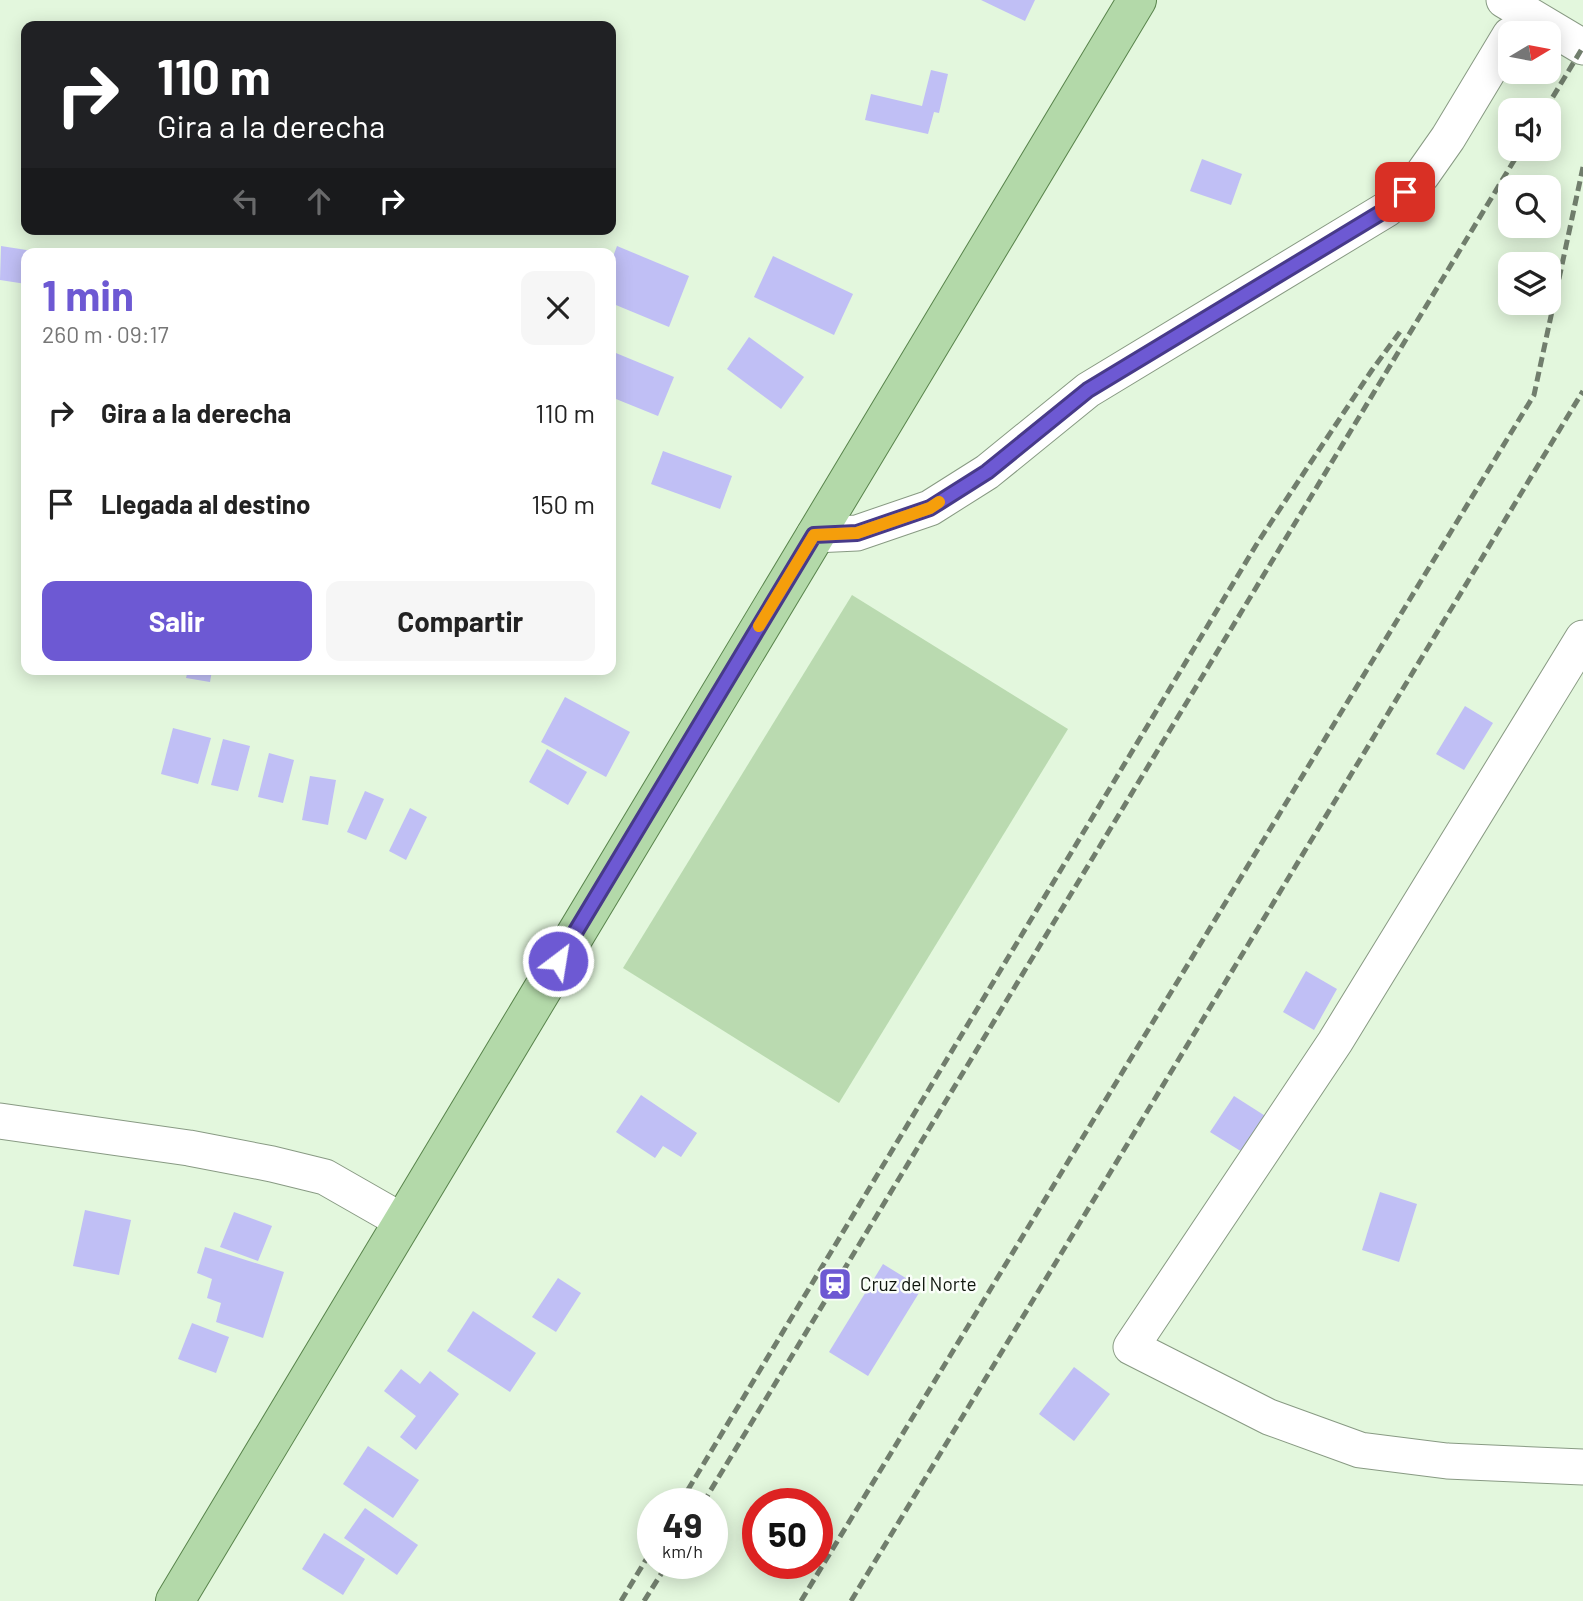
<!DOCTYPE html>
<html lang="es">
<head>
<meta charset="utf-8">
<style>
	:root { --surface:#fff; --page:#f6f6f6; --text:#222; --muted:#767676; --accent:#6d59d3 }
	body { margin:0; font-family:Barlow,sans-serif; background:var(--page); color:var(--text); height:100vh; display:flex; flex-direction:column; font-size:26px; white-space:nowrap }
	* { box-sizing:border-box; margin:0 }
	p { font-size:23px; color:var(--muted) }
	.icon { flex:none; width:38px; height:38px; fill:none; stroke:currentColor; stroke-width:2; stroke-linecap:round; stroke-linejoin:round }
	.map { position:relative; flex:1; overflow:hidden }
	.sheet { position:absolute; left:21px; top:248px; width:595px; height:427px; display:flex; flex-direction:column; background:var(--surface); border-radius:14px; box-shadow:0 4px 18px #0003 }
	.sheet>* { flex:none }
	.top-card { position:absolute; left:21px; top:21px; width:595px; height:214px; border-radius:14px; box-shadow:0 4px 18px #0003; background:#202124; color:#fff; overflow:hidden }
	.needle { width:46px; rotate:80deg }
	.controls { position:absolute; left:1498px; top:21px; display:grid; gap:14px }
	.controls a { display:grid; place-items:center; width:63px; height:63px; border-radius:14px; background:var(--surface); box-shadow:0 4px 18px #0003; font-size:35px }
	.speed { position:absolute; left:637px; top:1488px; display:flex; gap:14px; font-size:35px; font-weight:700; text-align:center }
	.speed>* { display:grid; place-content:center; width:91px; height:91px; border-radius:50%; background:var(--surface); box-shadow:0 4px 18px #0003; line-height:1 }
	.speed small { font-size:18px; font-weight:400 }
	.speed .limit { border:10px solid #d22; background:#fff; color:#111 }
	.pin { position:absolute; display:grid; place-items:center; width:60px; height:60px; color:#fff; margin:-30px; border-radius:14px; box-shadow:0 4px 10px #0006 }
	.me { position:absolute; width:77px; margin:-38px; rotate:31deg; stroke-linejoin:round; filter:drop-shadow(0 0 5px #0008) }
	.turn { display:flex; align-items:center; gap:24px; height:147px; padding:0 21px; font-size:32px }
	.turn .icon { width:91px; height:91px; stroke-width:2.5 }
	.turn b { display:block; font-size:49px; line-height:60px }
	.lanes { display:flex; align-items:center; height:66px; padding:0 21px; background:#0003; justify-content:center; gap:35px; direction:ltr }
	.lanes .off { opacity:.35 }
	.round { display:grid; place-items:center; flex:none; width:74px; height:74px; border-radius:14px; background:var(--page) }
	.overview { display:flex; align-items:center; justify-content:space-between; height:119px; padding:0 21px }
	h1 { font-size:42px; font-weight:700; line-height:52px; color:var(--accent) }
	.cta { display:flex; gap:14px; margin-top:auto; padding:14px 21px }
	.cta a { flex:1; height:80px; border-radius:14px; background:var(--accent); color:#fff; font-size:28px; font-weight:700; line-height:80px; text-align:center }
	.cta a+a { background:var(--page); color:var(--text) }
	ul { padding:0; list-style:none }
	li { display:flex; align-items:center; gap:21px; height:91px; padding:0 21px }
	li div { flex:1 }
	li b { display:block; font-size:26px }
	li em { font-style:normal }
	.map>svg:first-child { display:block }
	.green { fill:#badab0 }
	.building { fill:#c0bff5 }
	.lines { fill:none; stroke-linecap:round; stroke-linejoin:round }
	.minor-casing { stroke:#889a83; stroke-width:37 }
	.major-casing { stroke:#59844c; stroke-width:40 }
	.minor { stroke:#fff; stroke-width:35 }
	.major { stroke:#b3d9a9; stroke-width:38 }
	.rail { stroke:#717e6d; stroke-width:5; stroke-dasharray:10 5; stroke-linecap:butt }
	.route-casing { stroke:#473a89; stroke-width:18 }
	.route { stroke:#6d59d3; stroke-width:12 }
	.slow { stroke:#f59e0b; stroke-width:12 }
	.labels { text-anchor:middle; stroke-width:5; stroke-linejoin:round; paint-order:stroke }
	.poi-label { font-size:19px; fill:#0e150c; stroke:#fafef9; text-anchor:start }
</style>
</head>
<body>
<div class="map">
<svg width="1583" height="1601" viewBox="0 0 1583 1601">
	<rect width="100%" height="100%" fill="#e3f7dd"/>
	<!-- green -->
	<path class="green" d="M 852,595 L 1068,729 L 839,1103 L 623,968 Z"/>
	<!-- building -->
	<g class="building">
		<path d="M 981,0 L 1035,0 L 1025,21 Z"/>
		<path d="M 931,70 L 948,74 L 939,113 L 934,112 L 928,134 L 865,120 L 871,94 L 922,106 Z"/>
		<path d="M 1202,159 L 1242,174 L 1231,205 L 1190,191 Z"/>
		<path d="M 1,246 L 33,251 L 33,254 L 26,254 L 26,284 L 0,280 Z"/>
		<path d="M 617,246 L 689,276 L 669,327 L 611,303 L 611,262 Z"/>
		<path d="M 773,256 L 853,294 L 834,335 L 754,297 Z"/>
		<path d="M 749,337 L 804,377 L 781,409 L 727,369 Z"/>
		<path d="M 611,351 L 674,377 L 658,416 L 611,397 Z"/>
		<path d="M 663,451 L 732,476 L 720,509 L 651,484 Z"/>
		<path d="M 188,670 L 212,670 L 210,682 L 186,678 Z"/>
		<path d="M 565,697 L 630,732 L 606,777 L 541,742 Z"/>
		<path d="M 1465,706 L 1493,723 L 1464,770 L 1436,754 Z"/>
		<path d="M 173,728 L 211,738 L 198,784 L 161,774 Z"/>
		<path d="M 223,739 L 250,746 L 238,791 L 211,785 Z"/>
		<path d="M 547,749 L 587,772 L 568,805 L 529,782 Z"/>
		<path d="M 269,753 L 294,760 L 283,803 L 258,797 Z"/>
		<path d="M 310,776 L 336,780 L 328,825 L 302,820 Z"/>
		<path d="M 365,791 L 384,799 L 366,840 L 347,832 Z"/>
		<path d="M 410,808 L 427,817 L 406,860 L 389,851 Z"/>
		<path d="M 1306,971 L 1337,989 L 1314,1030 L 1283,1012 Z"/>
		<path d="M 641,1095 L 697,1133 L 681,1157 L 663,1146 L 655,1158 L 616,1132 Z"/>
		<path d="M 1234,1096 L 1270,1119 L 1247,1155 L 1210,1132 Z"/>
		<path d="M 1380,1192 L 1417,1204 L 1399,1262 L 1362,1250 Z"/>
		<path d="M 85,1210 L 131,1220 L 119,1275 L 73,1266 Z"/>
		<path d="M 234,1212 L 272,1226 L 258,1261 L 220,1247 Z"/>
		<path d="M 205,1247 L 284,1272 L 263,1338 L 216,1322 L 221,1303 L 207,1298 L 212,1279 L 197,1273 Z"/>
		<path d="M 883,1264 L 922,1288 L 868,1376 L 829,1352 Z"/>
		<path d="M 558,1278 L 581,1293 L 556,1332 L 532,1317 Z"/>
		<path d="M 473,1311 L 536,1353 L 510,1392 L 447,1351 Z"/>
		<path d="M 192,1323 L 229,1337 L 216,1373 L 178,1359 Z"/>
		<path d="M 1074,1367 L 1110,1394 L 1074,1441 L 1039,1414 Z"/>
		<path d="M 401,1369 L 420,1384 L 430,1371 L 459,1394 L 416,1450 L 400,1437 L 416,1416 L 384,1391 Z"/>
		<path d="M 368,1446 L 419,1480 L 393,1518 L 343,1484 Z"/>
		<path d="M 365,1508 L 418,1545 L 397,1575 L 344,1538 Z"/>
		<path d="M 324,1533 L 365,1559 L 343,1595 L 302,1569 Z"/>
	</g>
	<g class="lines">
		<defs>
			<g id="minor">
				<path d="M 1504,0 L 1583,47"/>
				<path d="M 814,535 L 857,533 L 930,508 L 987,472 L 1088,390 L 1387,209 L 1422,175 L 1448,138 L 1510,35"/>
				<path d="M 1583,638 L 1335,1042 L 1131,1347 L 1269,1417 L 1360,1450 L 1447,1461 L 1583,1467"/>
				<path d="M 0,1121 L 189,1148 L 272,1164 L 325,1177 L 402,1221"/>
			</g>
			<path id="major" d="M 175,1601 L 1137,0"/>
		</defs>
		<!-- minor casing -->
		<use href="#minor" class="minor-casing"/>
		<!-- major casing -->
		<use href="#major" class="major-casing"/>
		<!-- minor -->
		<use href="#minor" class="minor"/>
		<!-- major -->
		<use href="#major" class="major"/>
		<!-- rail -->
		<g class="rail">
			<path d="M 1545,110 L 1583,47"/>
			<path d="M 680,1503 L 1258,542 L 1372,370 L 1402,329"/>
			<path d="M 703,1503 L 1521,149"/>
			<path d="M 621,1601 L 653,1548"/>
			<path d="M 644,1601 L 668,1563"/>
			<path d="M 801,1601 L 1534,395 L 1583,167"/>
			<path d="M 851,1601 L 1583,391"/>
		</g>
	</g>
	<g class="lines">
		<defs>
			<path id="route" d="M 558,961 L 814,535 L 857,533 L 930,508 L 987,472 L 1088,390 L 1387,209 L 1405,192"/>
		</defs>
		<!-- route casing -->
		<use href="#route" class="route-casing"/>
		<!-- route -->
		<use href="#route" class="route"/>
		<!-- slow -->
		<path class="slow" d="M 759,626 L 814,535 L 857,533 L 930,508 L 939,502"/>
	</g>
	<!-- icons -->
	<defs>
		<symbol id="station-square" viewBox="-11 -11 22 22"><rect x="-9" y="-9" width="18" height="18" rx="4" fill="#6d59d3" stroke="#fafef9"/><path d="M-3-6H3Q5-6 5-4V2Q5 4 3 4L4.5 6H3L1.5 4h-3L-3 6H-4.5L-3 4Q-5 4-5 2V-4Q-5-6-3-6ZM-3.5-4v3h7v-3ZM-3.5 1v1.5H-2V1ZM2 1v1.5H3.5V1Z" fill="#fff"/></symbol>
	</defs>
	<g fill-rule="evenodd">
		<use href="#station-square" x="816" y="1265" width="38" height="38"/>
	</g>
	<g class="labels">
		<!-- poi labels -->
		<g class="poi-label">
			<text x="860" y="1291">Cruz del Norte</text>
		</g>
	</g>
</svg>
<div class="controls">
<a><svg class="needle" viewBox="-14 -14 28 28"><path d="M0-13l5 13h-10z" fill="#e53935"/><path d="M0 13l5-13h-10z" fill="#767676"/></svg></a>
<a><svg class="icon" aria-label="sound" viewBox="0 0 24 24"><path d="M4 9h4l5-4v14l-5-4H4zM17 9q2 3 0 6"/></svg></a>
<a><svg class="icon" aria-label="search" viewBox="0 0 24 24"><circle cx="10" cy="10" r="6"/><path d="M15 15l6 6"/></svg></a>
<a><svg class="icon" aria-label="layers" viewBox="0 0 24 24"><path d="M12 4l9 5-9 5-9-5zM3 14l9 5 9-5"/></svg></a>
</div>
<div class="speed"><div>49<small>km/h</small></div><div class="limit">50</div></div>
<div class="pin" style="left:1405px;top:192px;background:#d93025"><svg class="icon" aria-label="arrive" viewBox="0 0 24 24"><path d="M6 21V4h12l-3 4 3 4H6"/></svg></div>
<svg class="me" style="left:558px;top:961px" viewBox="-20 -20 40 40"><circle r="17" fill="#6d59d3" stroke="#fff" stroke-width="3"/><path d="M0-11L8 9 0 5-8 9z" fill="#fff"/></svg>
<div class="top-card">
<div class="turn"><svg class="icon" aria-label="right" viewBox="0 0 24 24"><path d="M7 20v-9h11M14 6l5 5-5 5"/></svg><div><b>110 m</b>Gira a la derecha</div></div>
<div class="lanes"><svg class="icon off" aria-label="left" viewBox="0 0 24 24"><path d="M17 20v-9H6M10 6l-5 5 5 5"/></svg><svg class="icon off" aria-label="ahead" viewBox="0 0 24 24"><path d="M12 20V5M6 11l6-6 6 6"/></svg><svg class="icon" aria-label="right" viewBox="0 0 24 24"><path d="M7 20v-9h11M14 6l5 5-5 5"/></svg></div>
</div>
<section class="sheet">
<div class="overview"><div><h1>1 min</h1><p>260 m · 09:17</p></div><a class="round"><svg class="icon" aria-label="close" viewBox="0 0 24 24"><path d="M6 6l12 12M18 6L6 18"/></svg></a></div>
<ul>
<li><svg class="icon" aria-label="right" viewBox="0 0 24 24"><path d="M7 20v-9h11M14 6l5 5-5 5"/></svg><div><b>Gira a la derecha</b></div><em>110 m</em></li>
<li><svg class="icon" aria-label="arrive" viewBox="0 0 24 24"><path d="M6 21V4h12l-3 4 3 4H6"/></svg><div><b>Llegada al destino</b></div><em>150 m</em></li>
</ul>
<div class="cta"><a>Salir</a><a>Compartir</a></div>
</section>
</div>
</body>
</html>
